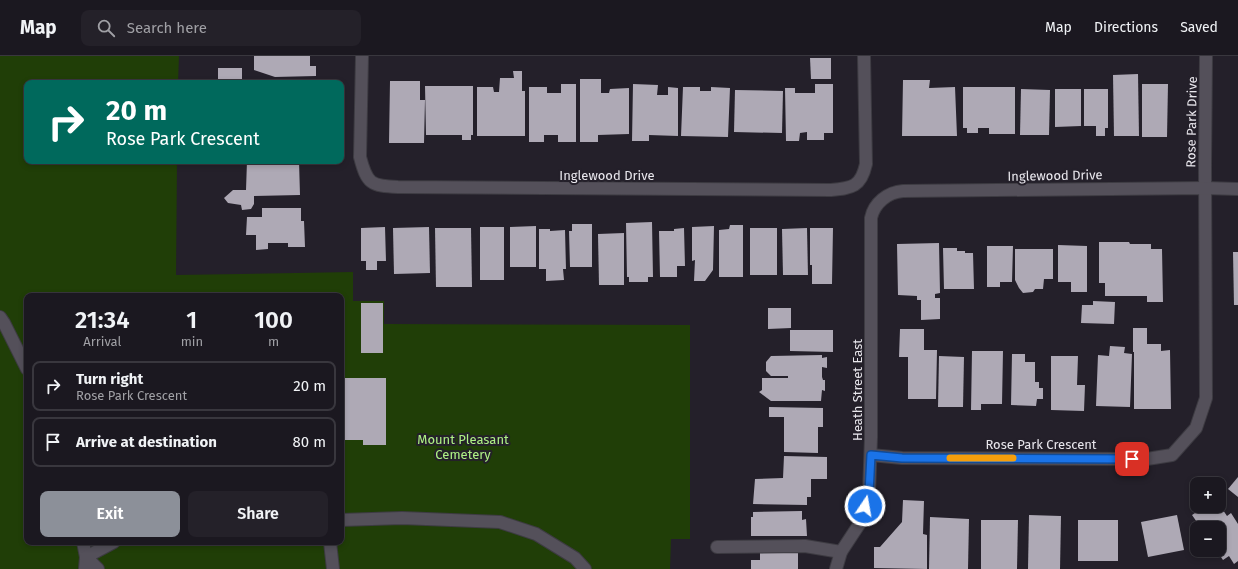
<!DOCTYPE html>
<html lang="en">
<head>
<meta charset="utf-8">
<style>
	:root { --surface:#1b1820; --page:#242129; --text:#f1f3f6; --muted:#a0a0a5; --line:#39373e; --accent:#8c9099 }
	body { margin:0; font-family:"Fira Sans",sans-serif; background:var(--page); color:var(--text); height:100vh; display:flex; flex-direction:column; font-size:15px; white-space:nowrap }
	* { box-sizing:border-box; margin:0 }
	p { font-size:13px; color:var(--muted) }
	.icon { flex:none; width:22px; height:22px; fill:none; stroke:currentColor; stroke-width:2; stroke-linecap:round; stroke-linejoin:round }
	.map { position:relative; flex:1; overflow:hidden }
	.panel { position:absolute; left:24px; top:237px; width:320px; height:252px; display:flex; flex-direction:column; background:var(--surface); border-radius:8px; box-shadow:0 2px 6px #0003,0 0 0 1px var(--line) }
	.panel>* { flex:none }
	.top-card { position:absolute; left:24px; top:24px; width:320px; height:84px; border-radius:8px; box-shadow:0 2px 6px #0003,0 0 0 1px var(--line); background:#00695c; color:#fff; overflow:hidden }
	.tools { position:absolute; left:1190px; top:421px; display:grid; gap:8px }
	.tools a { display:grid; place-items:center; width:36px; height:36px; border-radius:8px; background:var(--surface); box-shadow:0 2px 6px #0003,0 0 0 1px var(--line); font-size:20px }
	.pin { position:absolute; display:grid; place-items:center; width:34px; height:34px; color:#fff; margin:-17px; border-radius:8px; box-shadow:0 2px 6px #0006 }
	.me { position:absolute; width:44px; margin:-22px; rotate:12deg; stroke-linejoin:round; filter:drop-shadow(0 0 3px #0008) }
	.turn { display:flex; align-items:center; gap:14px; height:84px; padding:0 16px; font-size:18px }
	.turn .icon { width:52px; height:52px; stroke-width:2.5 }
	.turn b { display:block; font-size:28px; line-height:34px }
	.eta { display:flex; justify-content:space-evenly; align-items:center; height:68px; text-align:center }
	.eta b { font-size:24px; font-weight:600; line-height:28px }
	.primary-button { display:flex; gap:8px; margin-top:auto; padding:8px 16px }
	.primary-button a { flex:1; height:46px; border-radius:8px; background:var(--accent); color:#fff; font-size:16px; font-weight:600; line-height:46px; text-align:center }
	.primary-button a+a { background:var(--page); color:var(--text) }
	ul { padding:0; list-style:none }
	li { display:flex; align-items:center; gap:12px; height:50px; margin:0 8px 6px; padding:0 8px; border:2px solid var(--line); border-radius:8px }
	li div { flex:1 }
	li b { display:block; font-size:15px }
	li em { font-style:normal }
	header { display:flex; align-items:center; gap:24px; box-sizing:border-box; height:56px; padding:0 20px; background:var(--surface); border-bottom:1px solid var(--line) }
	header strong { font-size:19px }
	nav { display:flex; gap:22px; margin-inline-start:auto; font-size:14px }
	.search { width:280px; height:36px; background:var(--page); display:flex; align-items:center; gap:10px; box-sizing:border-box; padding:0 14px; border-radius:8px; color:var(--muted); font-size:15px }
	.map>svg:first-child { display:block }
	.green { fill:#203e07; fill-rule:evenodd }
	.building { fill:#aea9b5 }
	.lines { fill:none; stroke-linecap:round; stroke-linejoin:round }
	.minor-casing { stroke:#3d3b42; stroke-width:14 }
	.minor { stroke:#54505a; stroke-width:12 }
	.route-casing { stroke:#114b97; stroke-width:10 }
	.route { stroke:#1a73e8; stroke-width:7 }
	.slow { stroke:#f59e0b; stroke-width:7 }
	.labels { text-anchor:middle; stroke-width:4; stroke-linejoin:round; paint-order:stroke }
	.street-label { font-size:13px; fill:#e9e7ed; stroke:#24202a }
	.park-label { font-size:13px; fill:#aef185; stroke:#24202a }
</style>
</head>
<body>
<header>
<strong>Map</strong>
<div class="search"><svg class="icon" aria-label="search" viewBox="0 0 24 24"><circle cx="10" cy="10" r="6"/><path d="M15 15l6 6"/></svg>Search here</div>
<nav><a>Map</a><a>Directions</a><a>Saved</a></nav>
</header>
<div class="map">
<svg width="1238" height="513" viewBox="0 0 1238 513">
	<rect width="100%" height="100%" fill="#24202a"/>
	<!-- green -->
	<path class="green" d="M 0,0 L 179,0 L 178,27 L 27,27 L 27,105 L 177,105 L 176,219 L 353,216 L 353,245 L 384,245 L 384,268 L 690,269 L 690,483 L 671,483 L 670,513 L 0,513 ZM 27,240 L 341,240 L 341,486 L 27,486 Z"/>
	<!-- building -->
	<g class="building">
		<path d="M 254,0 L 310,0 L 310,10 L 316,10 L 316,20 L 275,21 L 254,14 Z"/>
		<path d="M 810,2 L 831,2 L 831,23 L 811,23 Z"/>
		<rect x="218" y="12" width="24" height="11"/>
		<path d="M 513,15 L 522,15 L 522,35 L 525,35 L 525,80 L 477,80 L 477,31 L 493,31 L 494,36 L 499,36 L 500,22 L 514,22 Z"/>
		<path d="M 1138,18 L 1139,80 L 1114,80 L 1113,19 Z"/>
		<path d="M 580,23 L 601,23 L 601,37 L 609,37 L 610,33 L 629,32 L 629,78 L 598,79 L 598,86 L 580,86 Z"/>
		<path d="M 903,24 L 930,24 L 929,32 L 955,31 L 957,80 L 902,80 Z"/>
		<path d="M 315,25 L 315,27 L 275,27 L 275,26 Z"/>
		<path d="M 390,25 L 420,25 L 420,44 L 425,44 L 424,87 L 389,87 Z"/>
		<path d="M 561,28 L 576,28 L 576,86 L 558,86 L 558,79 L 544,79 L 544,86 L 529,86 L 529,31 L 547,31 L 547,37 L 561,37 Z"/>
		<path d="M 633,28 L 658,29 L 657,39 L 668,39 L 668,31 L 678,32 L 678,80 L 649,79 L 649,85 L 632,85 Z"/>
		<path d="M 815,28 L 833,28 L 833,77 L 824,77 L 824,84 L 807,84 L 807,76 L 800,77 L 799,85 L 786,85 L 785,32 L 795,32 L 795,37 L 815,37 Z"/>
		<path d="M 1142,28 L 1168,28 L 1167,81 L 1142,81 Z"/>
		<path d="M 425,30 L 473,30 L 473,79 L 471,79 L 471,84 L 462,84 L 462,79 L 426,79 Z"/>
		<path d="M 683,31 L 700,31 L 700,35 L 711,35 L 711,31 L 730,32 L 728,81 L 681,80 Z"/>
		<path d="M 963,31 L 1015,31 L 1015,78 L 989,78 L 989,72 L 978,72 L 978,77 L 967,77 L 967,72 L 963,72 Z"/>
		<path d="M 1021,33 L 1050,34 L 1049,79 L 1020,79 Z"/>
		<path d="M 1055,33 L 1081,33 L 1081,70 L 1055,71 Z"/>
		<path d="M 1084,33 L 1108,33 L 1108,72 L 1105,72 L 1105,80 L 1096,80 L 1096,70 L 1084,70 Z"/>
		<path d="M 735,34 L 783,35 L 782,77 L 734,76 Z"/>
		<path d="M 247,105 L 299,105 L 300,139 L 254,140 L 254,148 L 251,153 L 242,154 L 241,149 L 228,147 L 224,142 L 233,134 L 246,134 Z"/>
		<path d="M 262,152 L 301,152 L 301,165 L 304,165 L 305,191 L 288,191 L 288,187 L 268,187 L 268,193 L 256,194 L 256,179 L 246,179 L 247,161 L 262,161 Z"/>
		<path d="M 652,166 L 653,221 L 648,221 L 648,226 L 629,226 L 629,221 L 627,221 L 626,167 Z"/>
		<path d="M 572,168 L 592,168 L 592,211 L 570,211 L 569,175 L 572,175 Z"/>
		<path d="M 730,169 L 743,169 L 743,221 L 719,221 L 719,174 L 729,173 Z"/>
		<path d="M 536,170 L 536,211 L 510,211 L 510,171 Z"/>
		<path d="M 714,170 L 713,214 L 705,225 L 694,225 L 695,204 L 692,205 L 692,171 Z"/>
		<path d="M 385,171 L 386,205 L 377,205 L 377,214 L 366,214 L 366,205 L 361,205 L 361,172 Z"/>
		<path d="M 429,171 L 430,217 L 394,218 L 393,172 Z"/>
		<rect x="480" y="171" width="24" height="53"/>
		<path d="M 435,172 L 471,172 L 472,231 L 436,231 Z"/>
		<path d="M 684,172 L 685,210 L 677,210 L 677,221 L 660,221 L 659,175 L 674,175 L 674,173 Z"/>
		<rect x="750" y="172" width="27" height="47"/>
		<path d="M 807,172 L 808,219 L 783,219 L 782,173 Z"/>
		<path d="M 810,172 L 833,172 L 832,228 L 812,228 L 812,209 L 810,209 Z"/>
		<path d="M 539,173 L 550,173 L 550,175 L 565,174 L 566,213 L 563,213 L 564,224 L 546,225 L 546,213 L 539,213 Z"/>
		<path d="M 624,177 L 624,229 L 599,229 L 598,178 Z"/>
		<path d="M 1099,186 L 1129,186 L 1130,188 L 1151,188 L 1151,193 L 1162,193 L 1163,246 L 1147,246 L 1147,240 L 1105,240 L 1105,227 L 1099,227 Z"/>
		<path d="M 939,187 L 940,237 L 935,238 L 935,242 L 940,242 L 940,263 L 921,264 L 921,244 L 917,244 L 917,240 L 898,239 L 897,188 Z"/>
		<path d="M 1058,189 L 1087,190 L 1087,236 L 1071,236 L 1071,226 L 1058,226 Z"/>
		<path d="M 987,190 L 1013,190 L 1012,226 L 1000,226 L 1000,231 L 987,231 Z"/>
		<path d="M 943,192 L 957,192 L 957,195 L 965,195 L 965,197 L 973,197 L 974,233 L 944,233 Z"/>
		<path d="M 1015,193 L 1053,193 L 1053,223 L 1044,223 L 1043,233 L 1035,233 L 1033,236 L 1023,237 L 1019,232 L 1015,224 Z"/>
		<path d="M 1233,196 L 1238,196 L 1238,249 L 1234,249 Z"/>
		<path d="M 1093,245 L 1115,246 L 1114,268 L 1081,267 L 1082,249 L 1093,249 Z"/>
		<rect x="361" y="247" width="22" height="50"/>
		<path d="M 768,252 L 791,252 L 791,272 L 768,273 Z"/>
		<path d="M 1133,272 L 1147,272 L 1147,288 L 1161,288 L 1161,295 L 1170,294 L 1171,353 L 1134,353 L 1134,296 L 1133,296 Z"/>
		<path d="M 900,273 L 924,273 L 924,294 L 937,294 L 936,343 L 908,343 L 908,301 L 899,301 Z"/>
		<path d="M 790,274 L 833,274 L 833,296 L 790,295 Z"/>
		<path d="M 1110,290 L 1125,291 L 1124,297 L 1132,298 L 1130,351 L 1096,350 L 1098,299 L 1109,300 Z"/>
		<path d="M 972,295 L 1003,295 L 1002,348 L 981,348 L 981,354 L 971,354 Z"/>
		<path d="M 1012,298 L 1025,298 L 1025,306 L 1035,306 L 1035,326 L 1039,326 L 1039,332 L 1043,332 L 1043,343 L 1037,343 L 1036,350 L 1011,349 Z"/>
		<path d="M 822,299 L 822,302 L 827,301 L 827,312 L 822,311 L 822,321 L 823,324 L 825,324 L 825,335 L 822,334 L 821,345 L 771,345 L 759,336 L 762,334 L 762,322 L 788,322 L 788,320 L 771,320 L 766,315 L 766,306 L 771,300 Z"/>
		<path d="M 939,300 L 964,301 L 963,351 L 938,351 Z"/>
		<path d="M 1051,300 L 1078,300 L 1077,329 L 1085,329 L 1084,355 L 1051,354 Z"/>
		<path d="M 341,322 L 386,322 L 386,389 L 363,389 L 363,384 L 341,384 Z"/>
		<path d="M 769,351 L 823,352 L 823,371 L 818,371 L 818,397 L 784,396 L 784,361 L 769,361 Z"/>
		<path d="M 784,400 L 827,401 L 827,423 L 811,423 L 811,441 L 807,441 L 807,449 L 753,448 L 755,423 L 783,422 Z"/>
		<path d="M 1238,421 L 1238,441 L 1228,433 Z"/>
		<path d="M 903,444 L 924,445 L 923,478 L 927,479 L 927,513 L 874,512 L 874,491 L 880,491 L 902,466 Z"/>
		<path d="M 1219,448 L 1227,460 L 1231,457 L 1238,468 L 1238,505 L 1234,508 L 1229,500 L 1223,504 L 1216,494 L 1219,494 L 1219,472 L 1201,472 L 1192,459 L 1201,453 L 1199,450 L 1219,450 Z"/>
		<path d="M 802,455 L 802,464 L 806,463 L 807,480 L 751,480 L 751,461 L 753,461 L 753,456 Z"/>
		<path d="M 1029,459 L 1061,460 L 1060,513 L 1028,513 Z"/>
		<path d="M 1177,459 L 1184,494 L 1148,501 L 1141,466 Z"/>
		<path d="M 930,461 L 969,463 L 968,513 L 929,513 Z"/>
		<path d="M 981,464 L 1018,464 L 1017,513 L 981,513 Z"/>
		<rect x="1078" y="464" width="40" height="41"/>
		<path d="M 760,493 L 798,493 L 798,513 L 751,513 L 751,504 L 760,504 Z"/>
	</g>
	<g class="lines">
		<defs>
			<g id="minor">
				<path d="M 362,0 L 360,101 C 367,128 371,130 398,131 L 831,134 C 852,132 861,131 866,108 L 864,0"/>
				<path d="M 0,261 L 4,267 L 27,313"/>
				<path d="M 871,399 L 902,402 L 1147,403 L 1172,399 L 1196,372 L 1206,342 L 1205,109 L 1206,0"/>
				<path d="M 341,464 L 402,462 L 500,466 L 536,478 L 575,502 L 585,513"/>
				<path d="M 83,486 L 86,501 L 85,513"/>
				<path d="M 330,486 L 333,513"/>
				<path d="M 717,491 L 805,490 L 841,496"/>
				<path d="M 98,513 L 86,501 L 114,486"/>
				<path d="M 836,513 L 841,496 L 862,464 L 869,437 L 871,381 L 871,162 C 874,147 888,136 903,135 L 1205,132 L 1238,133"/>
			</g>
		</defs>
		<!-- minor casing -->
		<use href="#minor" class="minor-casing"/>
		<!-- minor -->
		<use href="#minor" class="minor"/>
	</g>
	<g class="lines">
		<defs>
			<path id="route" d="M 865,450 L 869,437 L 871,399 L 902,402 L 1132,403"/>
		</defs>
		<!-- route casing -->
		<use href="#route" class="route-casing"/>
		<!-- route -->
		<use href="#route" class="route"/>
		<!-- slow -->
		<path class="slow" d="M 950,402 L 1013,402"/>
	</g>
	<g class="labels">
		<!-- street labels -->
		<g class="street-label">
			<text transform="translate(1191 66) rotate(-89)" y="5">Rose Park Drive</text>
			<text x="607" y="124">Inglewood Drive</text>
			<text transform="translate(1055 119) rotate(-1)" y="5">Inglewood Drive</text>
			<text transform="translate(857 334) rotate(-90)" y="5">Heath Street East</text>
			<text x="1041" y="393">Rose Park Crescent</text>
		</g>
		<!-- park labels -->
		<g class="park-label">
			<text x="463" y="388">Mount Pleasant<tspan x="463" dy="15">Cemetery</tspan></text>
		</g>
	</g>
</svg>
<div class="tools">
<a>+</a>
<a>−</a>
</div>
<div class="pin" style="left:1132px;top:403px;background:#d93025"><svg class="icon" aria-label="arrive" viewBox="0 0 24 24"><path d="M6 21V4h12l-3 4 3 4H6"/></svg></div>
<svg class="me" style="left:865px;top:450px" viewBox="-20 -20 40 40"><circle r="17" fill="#1a73e8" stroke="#fff" stroke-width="3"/><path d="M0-11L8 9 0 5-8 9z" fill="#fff"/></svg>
<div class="top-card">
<div class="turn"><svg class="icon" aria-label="right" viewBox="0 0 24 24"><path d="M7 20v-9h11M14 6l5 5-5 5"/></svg><div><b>20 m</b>Rose Park Crescent</div></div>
</div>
<section class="panel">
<div class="eta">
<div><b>21:34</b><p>Arrival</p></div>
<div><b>1</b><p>min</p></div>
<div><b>100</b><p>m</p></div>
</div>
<ul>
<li><svg class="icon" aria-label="right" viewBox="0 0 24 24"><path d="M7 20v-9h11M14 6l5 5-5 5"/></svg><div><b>Turn right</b><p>Rose Park Crescent</p></div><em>20 m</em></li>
<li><svg class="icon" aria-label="arrive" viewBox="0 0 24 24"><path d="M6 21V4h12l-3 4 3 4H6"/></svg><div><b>Arrive at destination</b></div><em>80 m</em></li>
</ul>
<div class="primary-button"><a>Exit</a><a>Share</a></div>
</section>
</div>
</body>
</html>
